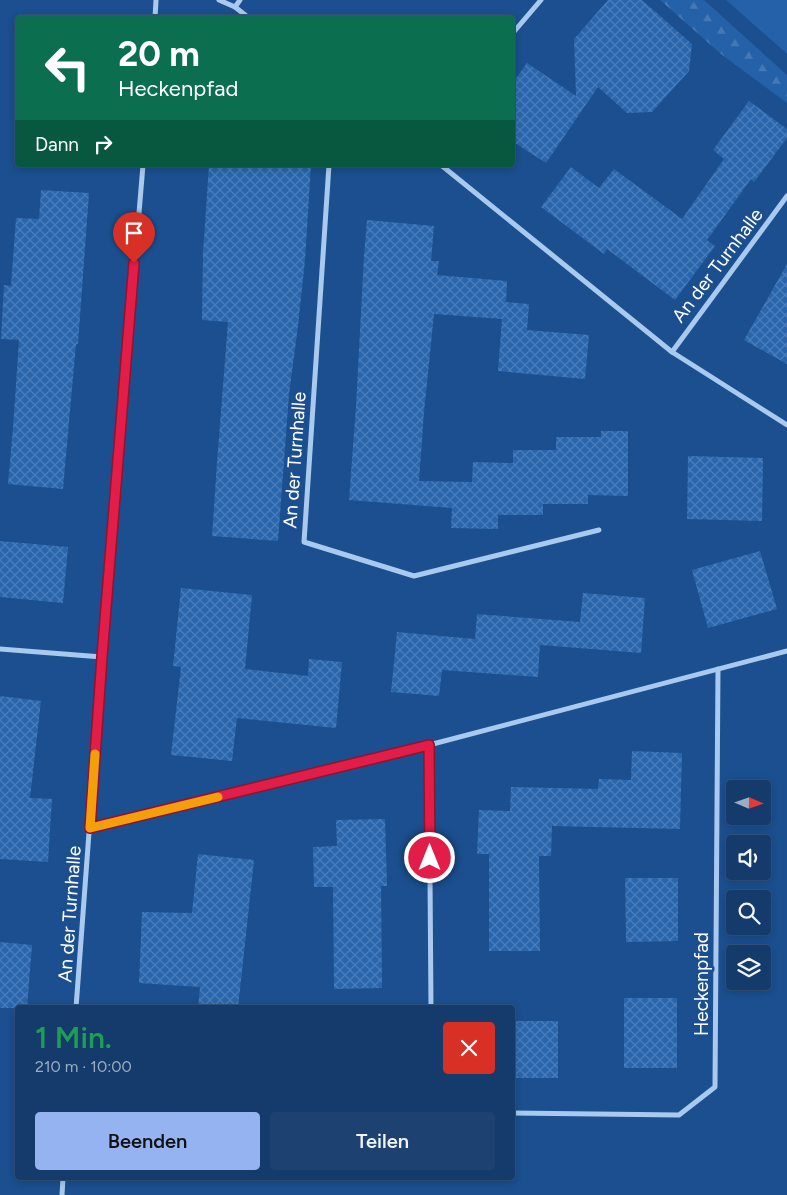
<!DOCTYPE html>
<html lang="de">
<head>
<meta charset="utf-8">
<style>
	:root { --surface:#143b6b; --page:#1d4271; --text:#f1f3f6; --muted:#9dadc1; --line:#33557e; --accent:#95b2f1 }
	body { margin:0; font-family:Figtree,sans-serif; background:var(--page); color:var(--text); height:100vh; display:flex; flex-direction:column; font-size:19px; white-space:nowrap }
	* { box-sizing:border-box; margin:0 }
	p { font-size:16px; color:var(--muted) }
	.icon { flex:none; width:28px; height:28px; fill:none; stroke:currentColor; stroke-width:2; stroke-linecap:round; stroke-linejoin:round }
	.map { position:relative; flex:1; overflow:hidden }
	.drawer { position:absolute; left:15px; top:1005px; width:500px; height:175px; display:flex; flex-direction:column; background:var(--surface); border-radius:5px; box-shadow:0 2px 8px #0003,0 0 0 1px var(--line) }
	.drawer>* { flex:none }
	.hud { position:absolute; left:15px; top:15px; width:500px; height:152px; border-radius:5px; box-shadow:0 2px 8px #0003,0 0 0 1px var(--line); background:#0b6e4f; color:#fff; overflow:hidden }
	.needle { width:32px; rotate:92deg }
	.fabs { position:absolute; left:726px; top:780px; display:grid; gap:10px }
	.fabs a { display:grid; place-items:center; width:45px; height:45px; border-radius:5px; background:var(--surface); box-shadow:0 2px 8px #0003,0 0 0 1px var(--line); font-size:25px }
	.pin { position:absolute; display:grid; place-items:center; width:42px; height:42px; color:#fff; margin:-51px -21px; border-radius:50% 50% 50% 0; rotate:-45deg; box-shadow:0 0 5px #0007 }
	.pin .icon { rotate:45deg }
	.me { position:absolute; width:55px; margin:-28px; rotate:0deg; stroke-linejoin:round; filter:drop-shadow(0 0 4px #0008) }
	.turn { display:flex; align-items:center; gap:18px; height:105px; padding:0 20px; font-size:22px }
	.turn .icon { width:65px; height:65px; stroke-width:2.5 }
	.turn b { display:block; font-size:35px; line-height:42px }
	.then { display:flex; align-items:center; height:48px; padding:0 20px; background:#0003; gap:10px; font-size:19px }
	.round { display:grid; place-items:center; flex:none; width:52px; height:52px; border-radius:5px; background:var(--page) }
	.head { display:flex; align-items:center; justify-content:space-between; height:85px; padding:0 20px }
	h1 { font-size:30px; font-weight:600; line-height:38px; color:#1e9e55 }
	.action { display:flex; gap:10px; margin-top:auto; padding:10px 20px }
	.action a { flex:1; height:58px; border-radius:5px; background:var(--accent); color:#111; font-size:20px; font-weight:600; line-height:58px; text-align:center }
	.action a+a { background:var(--page); color:var(--text) }
	.map>svg:first-child { display:block }
	.green { fill:#2461a8 }
	.forest { fill:url(#forest-firs) }
	.building { fill:url(#building-cross-hatch) }
	.lines { fill:none; stroke-linecap:round; stroke-linejoin:round }
	.street { stroke:#a9c9ee; stroke-width:5 }
	.route-casing { stroke:#92132f; stroke-width:12 }
	.route { stroke:#e11d48; stroke-width:9 }
	.slow { stroke:#f59e0b; stroke-width:9 }
	.labels { text-anchor:middle; stroke-width:5; stroke-linejoin:round; paint-order:stroke }
	.street-label { font-size:19px; fill:#fff; stroke:#1b4f8f }
</style>
</head>
<body>
<div class="map">
<svg width="787" height="1195" viewBox="0 0 787 1195">
	<defs>
		<pattern id="forest-firs" width="22" height="20" patternUnits="userSpaceOnUse" patternTransform="scale(1.25)"><rect width="22" height="20" fill="#2461a8"/><path d="M5 1l3.5 6h-7zM16 11l3.5 6h-7z" fill="#4579b5"/></pattern>
		<pattern id="building-cross-hatch" width="8" height="8" patternUnits="userSpaceOnUse" patternTransform="scale(1.25)"><rect width="8" height="8" fill="#2a66ad"/><path d="M0 0l8 8M0 8l8-8" fill="none" stroke="#4a7db9"/></pattern>
	</defs>
	<rect width="100%" height="100%" fill="#1b4f8f"/>
	<!-- green -->
	<path class="green" d="M 726,0 L 787,0 L 787,54 Z"/>
	<!-- forest -->
	<path class="forest" d="M 660,0 L 704,0 L 787,75 L 787,103 L 721,54 Z"/>
	<!-- building -->
	<g class="building">
		<path d="M 608,0 L 642,0 L 692,44 L 689,71 L 652,112 L 627,113 L 598,87 L 546,163 L 512,141 L 512,84 L 527,63 L 576,96 L 574,39 Z"/>
		<path d="M 749,101 L 787,129 L 787,138 L 754,182 L 751,179 L 707,240 L 715,246 L 675,300 L 607,249 L 604,254 L 541,207 L 571,167 L 599,188 L 614,169 L 682,219 L 724,159 L 713,150 Z"/>
		<path d="M 209,165 L 311,165 L 305,260 L 298,326 L 289,394 L 278,541 L 212,536 L 217,462 L 228,322 L 202,320 L 203,253 Z"/>
		<path d="M 41,190 L 89,193 L 78,344 L 76,344 L 63,489 L 8,484 L 13,428 L 19,340 L 1,339 L 4,285 L 11,286 L 16,218 L 39,219 Z"/>
		<path d="M 367,220 L 434,226 L 431,261 L 439,261 L 437,275 L 507,281 L 506,302 L 529,304 L 527,330 L 589,335 L 585,379 L 498,371 L 502,319 L 434,314 L 424,412 L 419,481 L 472,482 L 473,462 L 513,463 L 513,450 L 556,450 L 556,437 L 601,437 L 601,431 L 628,431 L 628,496 L 588,495 L 588,504 L 543,504 L 543,515 L 498,515 L 498,529 L 451,528 L 452,508 L 349,500 L 356,406 L 364,256 Z"/>
		<path d="M 787,264 L 787,364 L 744,340 Z"/>
		<path d="M 688,456 L 763,458 L 762,521 L 687,519 Z"/>
		<path d="M 0,541 L 68,547 L 63,603 L 0,597 Z"/>
		<path d="M 760,551 L 777,609 L 708,628 L 692,570 Z"/>
		<path d="M 181,588 L 252,595 L 245,669 L 308,676 L 309,659 L 342,662 L 336,728 L 237,718 L 232,761 L 171,755 L 181,667 L 173,666 Z"/>
		<path d="M 583,593 L 645,598 L 641,653 L 540,645 L 538,677 L 442,670 L 439,696 L 391,692 L 397,632 L 475,639 L 477,614 L 580,622 Z"/>
		<path d="M 0,696 L 41,701 L 30,798 L 52,799 L 48,862 L 0,859 Z"/>
		<path d="M 632,751 L 682,753 L 680,829 L 552,826 L 551,856 L 539,856 L 540,951 L 489,951 L 489,854 L 477,854 L 479,810 L 510,811 L 511,787 L 598,789 L 599,779 L 631,780 Z"/>
		<path d="M 385,819 L 387,886 L 381,886 L 382,988 L 334,989 L 333,887 L 314,887 L 313,847 L 337,846 L 336,820 Z"/>
		<path d="M 198,854 L 254,860 L 238,1008 L 198,1008 L 200,987 L 139,983 L 142,912 L 192,913 Z"/>
		<path d="M 625,878 L 678,878 L 678,941 L 626,942 Z"/>
		<path d="M 0,942 L 32,945 L 27,1008 L 0,1008 Z"/>
		<rect x="624" y="998" width="53" height="70"/>
		<rect x="512" y="1021" width="46" height="57"/>
	</g>
	<g class="lines">
		<!-- street -->
		<g class="street">
			<path d="M 219,0 L 235,7 L 249,18"/>
			<path d="M 235,7 L 240,0"/>
			<path d="M 155,18 L 156,0"/>
			<path d="M 512,34 L 541,0"/>
			<path d="M 329,165 L 304,542 L 414,576 L 599,530"/>
			<path d="M 441,165 L 672,352 L 787,425"/>
			<path d="M 672,352 L 787,196"/>
			<path d="M 0,649 L 102,657"/>
			<path d="M 429,745 L 431,1008"/>
			<path d="M 90,828 L 429,745 L 787,651"/>
			<path d="M 76,1008 L 102,657 L 143,165"/>
			<path d="M 512,1113 L 679,1115 L 715,1087 L 718,669"/>
			<path d="M 62,1195 L 63,1178"/>
		</g>
	</g>
	<g class="lines">
		<defs>
			<path id="route" d="M 134,263 L 102,657 L 90,828 L 429,745 L 430,858"/>
		</defs>
		<!-- route casing -->
		<use href="#route" class="route-casing"/>
		<!-- route -->
		<use href="#route" class="route"/>
		<!-- slow -->
		<path class="slow" d="M 95,754 L 90,828 L 218,797"/>
	</g>
	<g class="labels">
		<!-- street labels -->
		<g class="street-label">
			<text transform="translate(717 265) rotate(-53)" y="7">An der Turnhalle</text>
			<text transform="translate(294 460) rotate(-86)" y="7">An der Turnhalle</text>
			<text transform="translate(69 914) rotate(-86)" y="7">An der Turnhalle</text>
			<text transform="translate(701 984) rotate(-90)" y="7">Heckenpfad</text>
		</g>
	</g>
</svg>
<div class="fabs">
<a><svg class="needle" viewBox="-14 -14 28 28"><path d="M0-13l5 13h-10z" fill="#e53935"/><path d="M0 13l5-13h-10z" fill="#9dadc1"/></svg></a>
<a><svg class="icon" aria-label="sound" viewBox="0 0 24 24"><path d="M4 9h4l5-4v14l-5-4H4zM17 9q2 3 0 6"/></svg></a>
<a><svg class="icon" aria-label="search" viewBox="0 0 24 24"><circle cx="10" cy="10" r="6"/><path d="M15 15l6 6"/></svg></a>
<a><svg class="icon" aria-label="layers" viewBox="0 0 24 24"><path d="M12 4l9 5-9 5-9-5zM3 14l9 5 9-5"/></svg></a>
</div>
<div class="pin" style="left:134px;top:263px;background:#d93025"><svg class="icon" aria-label="arrive" viewBox="0 0 24 24"><path d="M6 21V4h12l-3 4 3 4H6"/></svg></div>
<svg class="me" style="left:430px;top:858px" viewBox="-20 -20 40 40"><circle r="17" fill="#e11d48" stroke="#fff" stroke-width="3"/><path d="M0-11L8 9 0 5-8 9z" fill="#fff"/></svg>
<div class="hud">
<div class="turn"><svg class="icon" aria-label="left" viewBox="0 0 24 24"><path d="M17 20v-9H6M10 6l-5 5 5 5"/></svg><div><b>20 m</b>Heckenpfad</div></div>
<div class="then">Dann<svg class="icon" aria-label="right" viewBox="0 0 24 24"><path d="M7 20v-9h11M14 6l5 5-5 5"/></svg></div>
</div>
<section class="drawer">
<div class="head"><div><h1>1 Min.</h1><p>210 m · 10:00</p></div><a class="round" style="background:#d93025;color:#fff"><svg class="icon" aria-label="close" viewBox="0 0 24 24"><path d="M6 6l12 12M18 6L6 18"/></svg></a></div>
<div class="action"><a>Beenden</a><a>Teilen</a></div>
</section>
</div>
</body>
</html>
